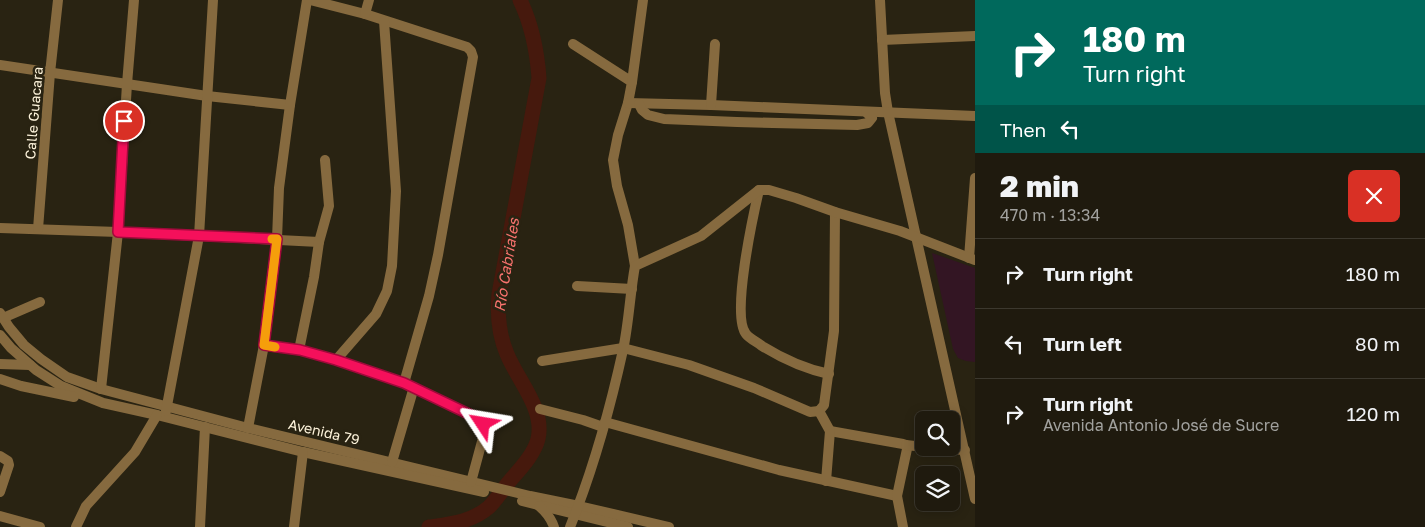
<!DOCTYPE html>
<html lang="en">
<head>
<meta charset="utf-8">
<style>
	:root { --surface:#1f1a0e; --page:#2c271c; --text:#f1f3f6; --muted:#a1a19e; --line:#3c382e }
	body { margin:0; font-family:"Golos Text",sans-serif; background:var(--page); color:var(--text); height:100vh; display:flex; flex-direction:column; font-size:19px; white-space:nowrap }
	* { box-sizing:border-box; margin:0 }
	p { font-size:16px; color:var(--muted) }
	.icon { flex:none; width:28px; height:28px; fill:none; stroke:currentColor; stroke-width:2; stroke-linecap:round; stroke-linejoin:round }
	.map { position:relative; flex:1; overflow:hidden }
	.drawer { display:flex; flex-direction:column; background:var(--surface); width:450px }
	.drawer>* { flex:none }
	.guide { background:#00695c; color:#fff; overflow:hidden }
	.tools { position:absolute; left:915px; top:411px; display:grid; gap:10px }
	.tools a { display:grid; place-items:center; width:45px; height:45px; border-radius:8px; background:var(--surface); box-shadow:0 2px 12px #0003,0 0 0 1px var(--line); font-size:25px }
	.pin { position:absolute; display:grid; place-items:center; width:42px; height:42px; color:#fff; margin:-21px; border:2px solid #fff; border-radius:50%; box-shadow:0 1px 5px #0007 }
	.me { position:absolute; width:55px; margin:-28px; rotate:303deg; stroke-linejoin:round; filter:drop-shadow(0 0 4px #0008) }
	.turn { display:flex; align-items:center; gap:18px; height:105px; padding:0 25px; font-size:22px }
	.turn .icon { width:65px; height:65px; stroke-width:2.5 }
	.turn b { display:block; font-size:35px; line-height:42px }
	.then { display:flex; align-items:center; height:48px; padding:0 25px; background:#0003; gap:10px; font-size:19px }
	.round { display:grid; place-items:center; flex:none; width:52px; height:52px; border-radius:8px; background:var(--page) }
	.summary { display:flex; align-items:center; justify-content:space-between; height:85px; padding:0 25px }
	h1 { font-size:30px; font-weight:800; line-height:38px }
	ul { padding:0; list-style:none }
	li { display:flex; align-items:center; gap:15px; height:70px; padding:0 25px; border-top:1px solid var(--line) }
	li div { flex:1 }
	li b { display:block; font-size:19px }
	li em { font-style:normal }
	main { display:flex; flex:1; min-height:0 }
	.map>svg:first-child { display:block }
	.green { fill:#331523 }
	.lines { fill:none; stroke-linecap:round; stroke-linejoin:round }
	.river { stroke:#46190d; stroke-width:15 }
	.minor { stroke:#866a3f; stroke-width:10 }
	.route-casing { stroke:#9f0a3b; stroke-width:12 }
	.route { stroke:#f5105b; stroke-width:9 }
	.slow { stroke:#f59e0b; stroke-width:9 }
	.labels { text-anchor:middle; stroke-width:5; stroke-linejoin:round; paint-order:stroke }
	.street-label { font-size:14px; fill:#fdf3db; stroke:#292312 }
	.water-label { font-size:15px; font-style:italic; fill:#f9736e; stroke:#292312 }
</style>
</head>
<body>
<main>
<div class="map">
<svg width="975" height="527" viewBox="0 0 975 527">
	<rect width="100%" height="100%" fill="#292312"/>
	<!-- green -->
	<path class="green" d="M 932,253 L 975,268 L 975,362 L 966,361 L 958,358 L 953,349 Z"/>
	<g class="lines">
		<!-- river -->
		<path class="river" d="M 429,527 C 450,524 472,522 489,507 C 496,500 502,491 508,483 C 519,470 534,455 538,439 C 545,409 518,381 507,354 C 499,335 497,315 499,294 L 539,78 C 537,50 532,25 520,0"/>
		<!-- minor -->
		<g class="minor">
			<path d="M 310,0 L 365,14 L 467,47 L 471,51 L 473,57 L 438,255 L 429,296 L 404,383"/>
			<path d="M 880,0 L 885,93 L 888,112 L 975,499"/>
			<path d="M 365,14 L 369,0"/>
			<path d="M 882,40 L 975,36"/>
			<path d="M 573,44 L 632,82 L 628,103 L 618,135 L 613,160 L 617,186 L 628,225 L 635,266"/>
			<path d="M 0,65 L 207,96 L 290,105"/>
			<path d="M 632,82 L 643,0"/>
			<path d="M 628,103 L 711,105 L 975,116"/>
			<path d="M 639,104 L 642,110 L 648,115 L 664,119 L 737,122 L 857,125 L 868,123 L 872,118 L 866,112"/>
			<path d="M 711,105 L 715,44"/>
			<path d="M 759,190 C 753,216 731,316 746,334 C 750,339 757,342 762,346 C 783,359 805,369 829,374"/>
			<path d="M 0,228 L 118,232 L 319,242"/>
			<path d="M 38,229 L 50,73 L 58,0"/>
			<path d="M 969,258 L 975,178"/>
			<path d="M 577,286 L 632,289"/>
			<path d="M 0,313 L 9,327 L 24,345 L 41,359 L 67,377 L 101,389 L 248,428 L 530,496 L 579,506 L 669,527"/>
			<path d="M 3,318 L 40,302"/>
			<path d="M 0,335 L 11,348 L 36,370 L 61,386 L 103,403 L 157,415 L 303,452 L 484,492"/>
			<path d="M 264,345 L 299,350 L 336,360 L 404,383 L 475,417 L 483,424 L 484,434 L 471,482"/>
			<path d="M 299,350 L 314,277 L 319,242 L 329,206 L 325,160"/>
			<path d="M 336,360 L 376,314 L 387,291 L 392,266 L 396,191 L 384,21"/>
			<path d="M 542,361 L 623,348 L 689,365 L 754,388 L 810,412 L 819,411"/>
			<path d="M 0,364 L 30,365"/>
			<path d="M 0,379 L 21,386 L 74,397"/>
			<path d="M 101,389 L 118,232 L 127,84 L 134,0"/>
			<path d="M 540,409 L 583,420 L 603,427"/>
			<path d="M 166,411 L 199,236 L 213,0"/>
			<path d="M 605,422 L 779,470 L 897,496"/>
			<path d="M 248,428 L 264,345 L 277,239 L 279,188 L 290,105 L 307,0"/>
			<path d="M 830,431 L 903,444 L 906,445 L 907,449 L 897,496 L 903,527"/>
			<path d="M 906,445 L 924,447"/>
			<path d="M 931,448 L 965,450"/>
			<path d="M 0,456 L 8,461 L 9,465 L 0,492"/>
			<path d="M 392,462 L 414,387"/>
			<path d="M 826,481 L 830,431 L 819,411 L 824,405 L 834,331 L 835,212"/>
			<path d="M 522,501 L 628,527"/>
			<path d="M 539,506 C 546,512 551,518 554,527"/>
			<path d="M 0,516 L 40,527"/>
			<path d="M 76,527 L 86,506 L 135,452 L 157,415"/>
			<path d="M 200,527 L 205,427"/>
			<path d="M 294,527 L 303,452"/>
			<path d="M 570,527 C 593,470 610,409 623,350 C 629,322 630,293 635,266 L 701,236 L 759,190 L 769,190 L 796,198 L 835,212 L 900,231 L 975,260"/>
		</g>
	</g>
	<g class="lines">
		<defs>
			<path id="route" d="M 124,121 L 118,232 L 277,239 L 264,345 L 300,350 L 336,360 L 404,383 L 475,417 L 483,424"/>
		</defs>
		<!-- route casing -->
		<use href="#route" class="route-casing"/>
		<!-- route -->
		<use href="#route" class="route"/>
		<!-- slow -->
		<path class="slow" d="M 272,239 L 277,239 L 264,345 L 275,347"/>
	</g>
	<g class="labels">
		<!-- street labels -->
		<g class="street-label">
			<text transform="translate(34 113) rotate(-85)" y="5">Calle Guacara</text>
			<text transform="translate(324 432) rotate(13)" y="5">Avenida 79</text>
		</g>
		<!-- water labels -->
		<g class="water-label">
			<text transform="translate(507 265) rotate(-81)" y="5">Río Cabriales</text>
		</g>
	</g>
</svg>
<div class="tools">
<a><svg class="icon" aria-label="search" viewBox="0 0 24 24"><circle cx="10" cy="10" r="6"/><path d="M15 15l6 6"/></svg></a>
<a><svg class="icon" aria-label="layers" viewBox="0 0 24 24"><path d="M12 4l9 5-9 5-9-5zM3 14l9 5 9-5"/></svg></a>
</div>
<div class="pin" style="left:124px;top:121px;background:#d93025"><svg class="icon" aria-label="arrive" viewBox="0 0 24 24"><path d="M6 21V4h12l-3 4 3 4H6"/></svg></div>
<svg class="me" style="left:483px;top:424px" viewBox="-20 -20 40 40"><path d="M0-17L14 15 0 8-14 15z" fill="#f5105b" stroke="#fff" stroke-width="4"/></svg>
</div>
<section class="drawer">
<div class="guide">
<div class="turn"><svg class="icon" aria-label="right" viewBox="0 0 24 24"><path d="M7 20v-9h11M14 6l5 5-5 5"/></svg><div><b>180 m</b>Turn right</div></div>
<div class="then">Then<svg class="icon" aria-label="left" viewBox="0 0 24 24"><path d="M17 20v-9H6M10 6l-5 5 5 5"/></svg></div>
</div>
<div class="summary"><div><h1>2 min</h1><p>470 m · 13:34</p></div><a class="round" style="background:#d93025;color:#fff"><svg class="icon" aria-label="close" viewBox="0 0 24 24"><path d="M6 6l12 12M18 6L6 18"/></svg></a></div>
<ul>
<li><svg class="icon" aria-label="right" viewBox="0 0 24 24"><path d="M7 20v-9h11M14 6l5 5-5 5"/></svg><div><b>Turn right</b></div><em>180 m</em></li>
<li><svg class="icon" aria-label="left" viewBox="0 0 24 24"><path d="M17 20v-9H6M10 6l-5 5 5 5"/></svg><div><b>Turn left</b></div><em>80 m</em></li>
<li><svg class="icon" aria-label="right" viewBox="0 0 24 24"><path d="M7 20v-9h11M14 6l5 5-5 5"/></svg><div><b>Turn right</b><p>Avenida Antonio José de Sucre</p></div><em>120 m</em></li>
</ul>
</section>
</main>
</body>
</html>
